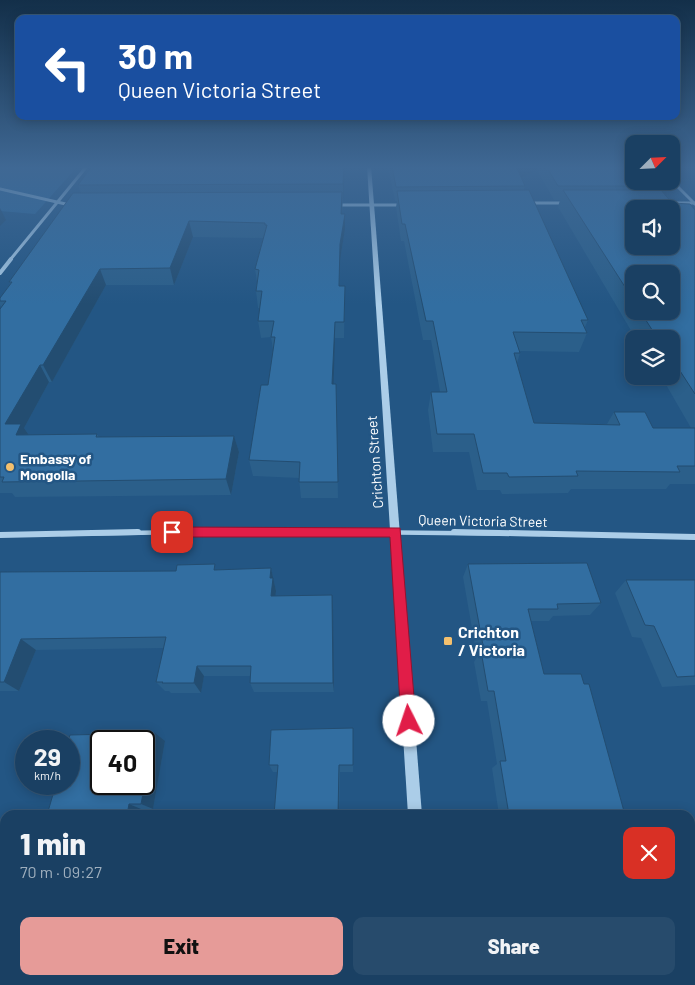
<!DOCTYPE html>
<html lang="en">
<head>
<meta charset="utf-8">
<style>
	:root { --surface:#1a4063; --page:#274b6c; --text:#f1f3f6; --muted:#9fafbe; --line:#385978; --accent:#e69b98 }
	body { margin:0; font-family:Barlow,sans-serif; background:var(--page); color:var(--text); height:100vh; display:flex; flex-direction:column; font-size:19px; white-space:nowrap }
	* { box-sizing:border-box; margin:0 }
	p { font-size:16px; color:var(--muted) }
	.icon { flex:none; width:28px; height:28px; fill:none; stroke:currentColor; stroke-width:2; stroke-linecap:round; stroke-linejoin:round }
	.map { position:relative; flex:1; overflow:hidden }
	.drawer { position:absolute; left:0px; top:810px; width:695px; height:175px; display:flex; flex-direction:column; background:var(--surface); border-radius:15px 15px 0 0; box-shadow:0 2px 12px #0003,0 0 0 1px var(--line) }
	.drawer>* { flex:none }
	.hud { position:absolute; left:15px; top:15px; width:665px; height:105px; border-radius:10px; box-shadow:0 2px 12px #0003,0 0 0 1px var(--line); background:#1a4fa0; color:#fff; overflow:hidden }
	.needle { width:32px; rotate:66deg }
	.buttons { position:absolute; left:625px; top:135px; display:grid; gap:10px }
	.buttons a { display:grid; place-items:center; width:55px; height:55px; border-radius:10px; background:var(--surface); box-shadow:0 2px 12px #0003,0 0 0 1px var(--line); font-size:25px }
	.speed { position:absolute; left:15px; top:730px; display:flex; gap:10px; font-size:25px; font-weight:700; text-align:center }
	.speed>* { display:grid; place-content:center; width:65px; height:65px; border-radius:50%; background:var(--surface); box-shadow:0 2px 12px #0003,0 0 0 1px var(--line); line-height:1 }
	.speed small { font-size:12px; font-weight:400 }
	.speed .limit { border:2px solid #111; border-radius:8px; background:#fff; color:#111 }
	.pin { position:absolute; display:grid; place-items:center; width:42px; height:42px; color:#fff; margin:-21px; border-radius:10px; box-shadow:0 2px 8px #0006 }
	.me { position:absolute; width:55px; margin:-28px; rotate:356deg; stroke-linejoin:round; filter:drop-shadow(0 0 4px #0008) }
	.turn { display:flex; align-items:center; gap:18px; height:105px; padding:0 20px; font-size:22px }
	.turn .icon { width:65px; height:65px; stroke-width:2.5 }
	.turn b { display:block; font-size:35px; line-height:42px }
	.round { display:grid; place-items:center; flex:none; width:52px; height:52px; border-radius:10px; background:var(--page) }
	.head { display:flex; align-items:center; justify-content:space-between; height:85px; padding:0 20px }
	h1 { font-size:30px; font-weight:800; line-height:38px }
	.primary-button { display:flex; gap:10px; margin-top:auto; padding:10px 20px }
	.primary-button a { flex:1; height:58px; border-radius:10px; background:var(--accent); color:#111; font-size:20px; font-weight:800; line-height:58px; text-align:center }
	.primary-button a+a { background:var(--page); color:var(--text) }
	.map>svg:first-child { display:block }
	.green { fill:#2d699c }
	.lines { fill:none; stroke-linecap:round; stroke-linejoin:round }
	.minor-far3 { stroke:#abcde8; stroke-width:3 }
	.minor-far2 { stroke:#abcde8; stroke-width:4 }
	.minor-far1 { stroke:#abcde8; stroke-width:4.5 }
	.minor { stroke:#abcde8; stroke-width:6 }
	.tertiary { fill:#abcde8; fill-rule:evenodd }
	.wall { fill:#2b5f8a; fill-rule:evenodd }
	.shaded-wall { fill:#234d71 }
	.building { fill:#326ea1; stroke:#234d71; fill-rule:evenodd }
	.route { fill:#e11d48; stroke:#92132f }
	.poi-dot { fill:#f4c06e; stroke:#235684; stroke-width:2 }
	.labels { text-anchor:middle; stroke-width:5; stroke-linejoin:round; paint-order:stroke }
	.poi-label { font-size:14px; font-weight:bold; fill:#fff; stroke:#235684; text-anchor:start }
	.street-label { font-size:14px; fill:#fff; stroke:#235684 }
	.near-poi-label { font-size:16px; font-weight:bold; fill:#fff; stroke:#235684; text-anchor:start }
</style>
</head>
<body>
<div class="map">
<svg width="695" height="985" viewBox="0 0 695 985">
	<rect width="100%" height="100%" fill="#235684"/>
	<!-- green -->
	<path class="green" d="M 0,166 L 78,166 L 35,214 L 0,211 Z"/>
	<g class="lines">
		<!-- minor-far3 -->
		<g class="minor-far3">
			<path d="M 671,180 L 695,204"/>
			<path d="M 0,189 L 70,205"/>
			<path d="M 529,203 L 565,203"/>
			<path d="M 671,203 L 695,203"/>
			<path d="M 336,205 L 403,205"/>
			<path d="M 10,260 L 87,166"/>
		</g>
		<!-- minor-far2 -->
		<path class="minor-far2" d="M 0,273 L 11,259"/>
		<!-- minor-far1 -->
		<path class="minor-far1" d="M 61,534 L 261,531 L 540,534"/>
		<!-- minor -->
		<g class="minor">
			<path d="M 454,532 L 695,537"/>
			<path d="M 0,535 L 138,532"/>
		</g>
		<!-- tertiary -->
		<g class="tertiary">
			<path d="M 367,166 L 371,166 L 422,815 L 408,815 Z"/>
			<rect x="419" y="980" width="16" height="5"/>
		</g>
	</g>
	<!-- wall -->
	<g class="wall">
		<path d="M 345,166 L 342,214 L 345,214 L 345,229 L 340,260 L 340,286 L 345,286 L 344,338 L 335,338 L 333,384 L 336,384 L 338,498 L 301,498 L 299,478 L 253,476 L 249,460 L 268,385 L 273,350 L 271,337 L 261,338 L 258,321 L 260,308 L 258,308 L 256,291 L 257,282 L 255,269 L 263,238 L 193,237 L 174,285 L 106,285 L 52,382 L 49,382 L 24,428 L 29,435 L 97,434 L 99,437 L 234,436 L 239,452 L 231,495 L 15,497 L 12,493 L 0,493 L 0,309 L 1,307 L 0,305 L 0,298 L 10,284 L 9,282 L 81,193 L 78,185 Z"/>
		<path d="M 388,166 L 634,166 L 654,186 L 653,190 L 672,203 L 695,210 L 695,484 L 670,484 L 666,489 L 571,489 L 568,493 L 502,494 L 500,490 L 477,490 L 469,452 L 433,452 L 428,410 L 431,392 L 440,392 L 431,340 L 423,340 L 404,241 L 401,241 L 396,207 L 397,201 L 395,201 ZM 537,170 L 554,200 L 560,200 L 558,207 L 636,339 L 671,339 L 671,376 L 661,376 L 691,428 L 653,428 L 614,412 L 607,424 L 534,423 L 517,363 L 520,353 L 519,351 L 579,352 L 587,333 L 585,327 L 588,320 L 524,190 L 525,186 L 522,178 ZM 634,274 L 671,311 L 634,311 Z"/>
		<path d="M 468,564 L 601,603 L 590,615 L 553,616 L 549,621 L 531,621 L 544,674 L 625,815 L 654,815 L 499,815 L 492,768 L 497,764 L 487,701 L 481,701 L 474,662 L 477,657 L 463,577 Z"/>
		<path d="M 271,568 L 276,591 L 275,596 L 332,595 L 334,692 L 254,692 L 250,683 L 250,676 L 204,676 L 201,693 L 171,693 L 169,691 L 165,691 L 156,682 L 164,648 L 36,650 L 19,691 L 0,691 L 0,572 L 176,571 Z"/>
		<path d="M 626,580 L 695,580 L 695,685 L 662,687 L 641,638 L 632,637 L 615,593 Z"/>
		<path d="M 165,741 L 153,809 L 47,815 Z"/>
		<path d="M 269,765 L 353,765 L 353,772 L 340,772 L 339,815 L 274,815 L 278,772 L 273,772 Z"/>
		<path d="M 533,980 L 661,980 L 663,985 L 534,985 Z"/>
	</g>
	<!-- shaded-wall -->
	<g class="shaded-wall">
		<path d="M 344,166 L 345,166 L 343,201 L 343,184 Z"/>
		<path d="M 521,166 L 538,166 L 537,170 L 514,182 L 517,168 Z"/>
		<path d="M 342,192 L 342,208 L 341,229 L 341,214 Z"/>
		<path d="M 0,208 L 6,220 L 0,226 Z"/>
		<path d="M 345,214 L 345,229 L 340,260 L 339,302 L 340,244 Z"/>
		<path d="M 189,221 L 193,237 L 174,285 L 170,268 Z"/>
		<path d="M 100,269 L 106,285 L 52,382 L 43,365 Z"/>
		<path d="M 335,322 L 335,338 L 333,401 L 332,384 Z"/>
		<path d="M 40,365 L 49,382 L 24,428 L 33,441 L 27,451 L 5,424 Z"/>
		<path d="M 234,436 L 239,452 L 231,495 L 226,479 Z"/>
		<path d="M 271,568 L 276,591 L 274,608 L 271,596 L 270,578 Z"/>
		<path d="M 332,595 L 333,607 L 334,692 L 333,683 Z"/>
		<path d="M 21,639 L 36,650 L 19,691 L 4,682 Z"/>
		<path d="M 197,666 L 204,676 L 201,693 L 194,683 Z"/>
		<path d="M 155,733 L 165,741 L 153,809 L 141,804 Z"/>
		<path d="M 339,765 L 339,815 L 338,815 Z"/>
		<path d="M 129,804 L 141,809 L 140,815 L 127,815 Z"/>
		<path d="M 92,980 L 107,980 L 106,985 L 91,985 Z"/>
	</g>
	<!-- building -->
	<g class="building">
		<path d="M 92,166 L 344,166 L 343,184 L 78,185 Z"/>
		<path d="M 392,166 L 521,166 L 517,168 L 525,186 L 396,187 Z"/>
		<path d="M 546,166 L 634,166 L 634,181 L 650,181 L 654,186 L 558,186 Z"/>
		<path d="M 529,190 L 588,320 L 581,320 L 587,333 L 513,332 L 520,353 L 514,353 L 534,423 L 620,425 L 614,412 L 645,412 L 653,428 L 695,428 L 695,466 L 677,466 L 680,472 L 576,471 L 578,476 L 509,477 L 507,473 L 483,473 L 474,434 L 437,434 L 431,392 L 447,392 L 433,321 L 426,321 L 405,224 L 402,224 L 397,191 Z"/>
		<path d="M 563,190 L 661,190 L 672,203 L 690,204 L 695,210 L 695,394 L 671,357 L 671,339 L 658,339 L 640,311 L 671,311 L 671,274 L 634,274 L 634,301 ZM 634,209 L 671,209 L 671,246 L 634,246 Z"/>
		<path d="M 342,192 L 341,214 L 345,214 L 340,244 L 339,286 L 345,286 L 344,322 L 335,322 L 332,384 L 336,384 L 338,482 L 299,482 L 300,462 L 249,460 L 261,385 L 268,385 L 275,337 L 271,337 L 274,321 L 258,321 L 262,291 L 256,291 L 259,270 L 255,269 L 267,225 L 265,225 L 265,223 L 189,221 L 170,268 L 100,269 L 43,365 L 40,365 L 5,424 L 21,424 L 16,435 L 97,434 L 96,437 L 234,436 L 226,479 L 2,482 L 4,477 L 0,477 L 0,309 L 6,301 L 0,301 L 0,298 L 12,282 L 9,282 L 73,193 Z"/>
		<path d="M 587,563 L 601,603 L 557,604 L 558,609 L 528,609 L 544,674 L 581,674 L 584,684 L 589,684 L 625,815 L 654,814 L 654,815 L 509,815 L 500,761 L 506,761 L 494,691 L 488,691 L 481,651 L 484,651 L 468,564 Z"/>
		<path d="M 215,564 L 214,570 L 271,568 L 270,578 L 273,578 L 271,596 L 332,595 L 333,683 L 250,683 L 251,666 L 197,666 L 194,683 L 162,683 L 163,682 L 156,682 L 166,637 L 21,639 L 4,682 L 0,682 L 0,572 L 176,571 L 177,565 Z"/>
		<path d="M 626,580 L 695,580 L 695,676 L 677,677 L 654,626 L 645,625 Z"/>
		<path d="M 353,728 L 353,765 L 339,765 L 338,815 L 274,815 L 278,765 L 269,765 L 271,730 Z"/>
		<path d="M 155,733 L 141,804 L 129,804 L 127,815 L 47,815 L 56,784 L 69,784 L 68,741 L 70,735 ZM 101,741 L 144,741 L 144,784 L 101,784 Z"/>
		<path d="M 0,830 L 5,830 L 5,980 L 92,980 L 91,985 L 0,985 Z"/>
		<path d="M 544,980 L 661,980 L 663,985 L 545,985 Z"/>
	</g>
	<!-- sky -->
	<linearGradient id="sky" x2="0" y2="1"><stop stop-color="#132f49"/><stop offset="0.55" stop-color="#3f6894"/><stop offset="1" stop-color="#3f6894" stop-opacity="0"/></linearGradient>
	<rect width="695" height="304" fill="url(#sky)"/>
	<!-- route -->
	<path class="route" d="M 172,527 L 400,528 L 416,721 L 414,727 L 409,729 L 403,727 L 401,721 L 390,537 L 172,537 L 168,536 L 166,532 L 168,529 Z"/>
	<!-- markers -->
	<g class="poi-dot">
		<circle cx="10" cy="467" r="5"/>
		<rect x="443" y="636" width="10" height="10" rx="2.5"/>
	</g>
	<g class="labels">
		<!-- poi labels -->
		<g class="poi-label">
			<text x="20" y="464">Embassy of<tspan x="20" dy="16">Mongolia</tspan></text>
		</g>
		<!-- street labels -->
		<g class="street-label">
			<text transform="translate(375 462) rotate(-94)" y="5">Crichton Street</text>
			<text transform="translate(483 521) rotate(1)" y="5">Queen Victoria Street</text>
		</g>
		<!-- near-poi labels -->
		<g class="near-poi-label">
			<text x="458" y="638">Crichton<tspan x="458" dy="18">/ Victoria</tspan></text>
		</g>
	</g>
</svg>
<div class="buttons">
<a><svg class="needle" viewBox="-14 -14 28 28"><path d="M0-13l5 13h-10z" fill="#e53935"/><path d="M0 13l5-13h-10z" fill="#9fafbe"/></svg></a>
<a><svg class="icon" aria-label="sound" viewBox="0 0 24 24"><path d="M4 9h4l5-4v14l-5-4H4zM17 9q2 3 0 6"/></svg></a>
<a><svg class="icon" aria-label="search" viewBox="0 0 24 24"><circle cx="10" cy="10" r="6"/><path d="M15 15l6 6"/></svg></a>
<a><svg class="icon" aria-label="layers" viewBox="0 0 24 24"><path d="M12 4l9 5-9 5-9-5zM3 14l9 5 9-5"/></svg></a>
</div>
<div class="speed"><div>29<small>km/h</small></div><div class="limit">40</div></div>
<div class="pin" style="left:172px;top:532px;background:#d93025"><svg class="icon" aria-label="arrive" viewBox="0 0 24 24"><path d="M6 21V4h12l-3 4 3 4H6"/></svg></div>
<svg class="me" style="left:409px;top:721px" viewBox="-20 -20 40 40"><circle r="19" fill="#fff"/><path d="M0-13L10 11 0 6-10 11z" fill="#e11d48"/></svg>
<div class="hud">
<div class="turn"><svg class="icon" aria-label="left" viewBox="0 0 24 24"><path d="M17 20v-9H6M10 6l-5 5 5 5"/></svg><div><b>30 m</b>Queen Victoria Street</div></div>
</div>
<section class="drawer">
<div class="head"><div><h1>1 min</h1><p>70 m · 09:27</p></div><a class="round" style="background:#d93025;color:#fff"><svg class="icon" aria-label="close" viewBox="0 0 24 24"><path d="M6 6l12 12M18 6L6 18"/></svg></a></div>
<div class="primary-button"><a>Exit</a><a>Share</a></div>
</section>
</div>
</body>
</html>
